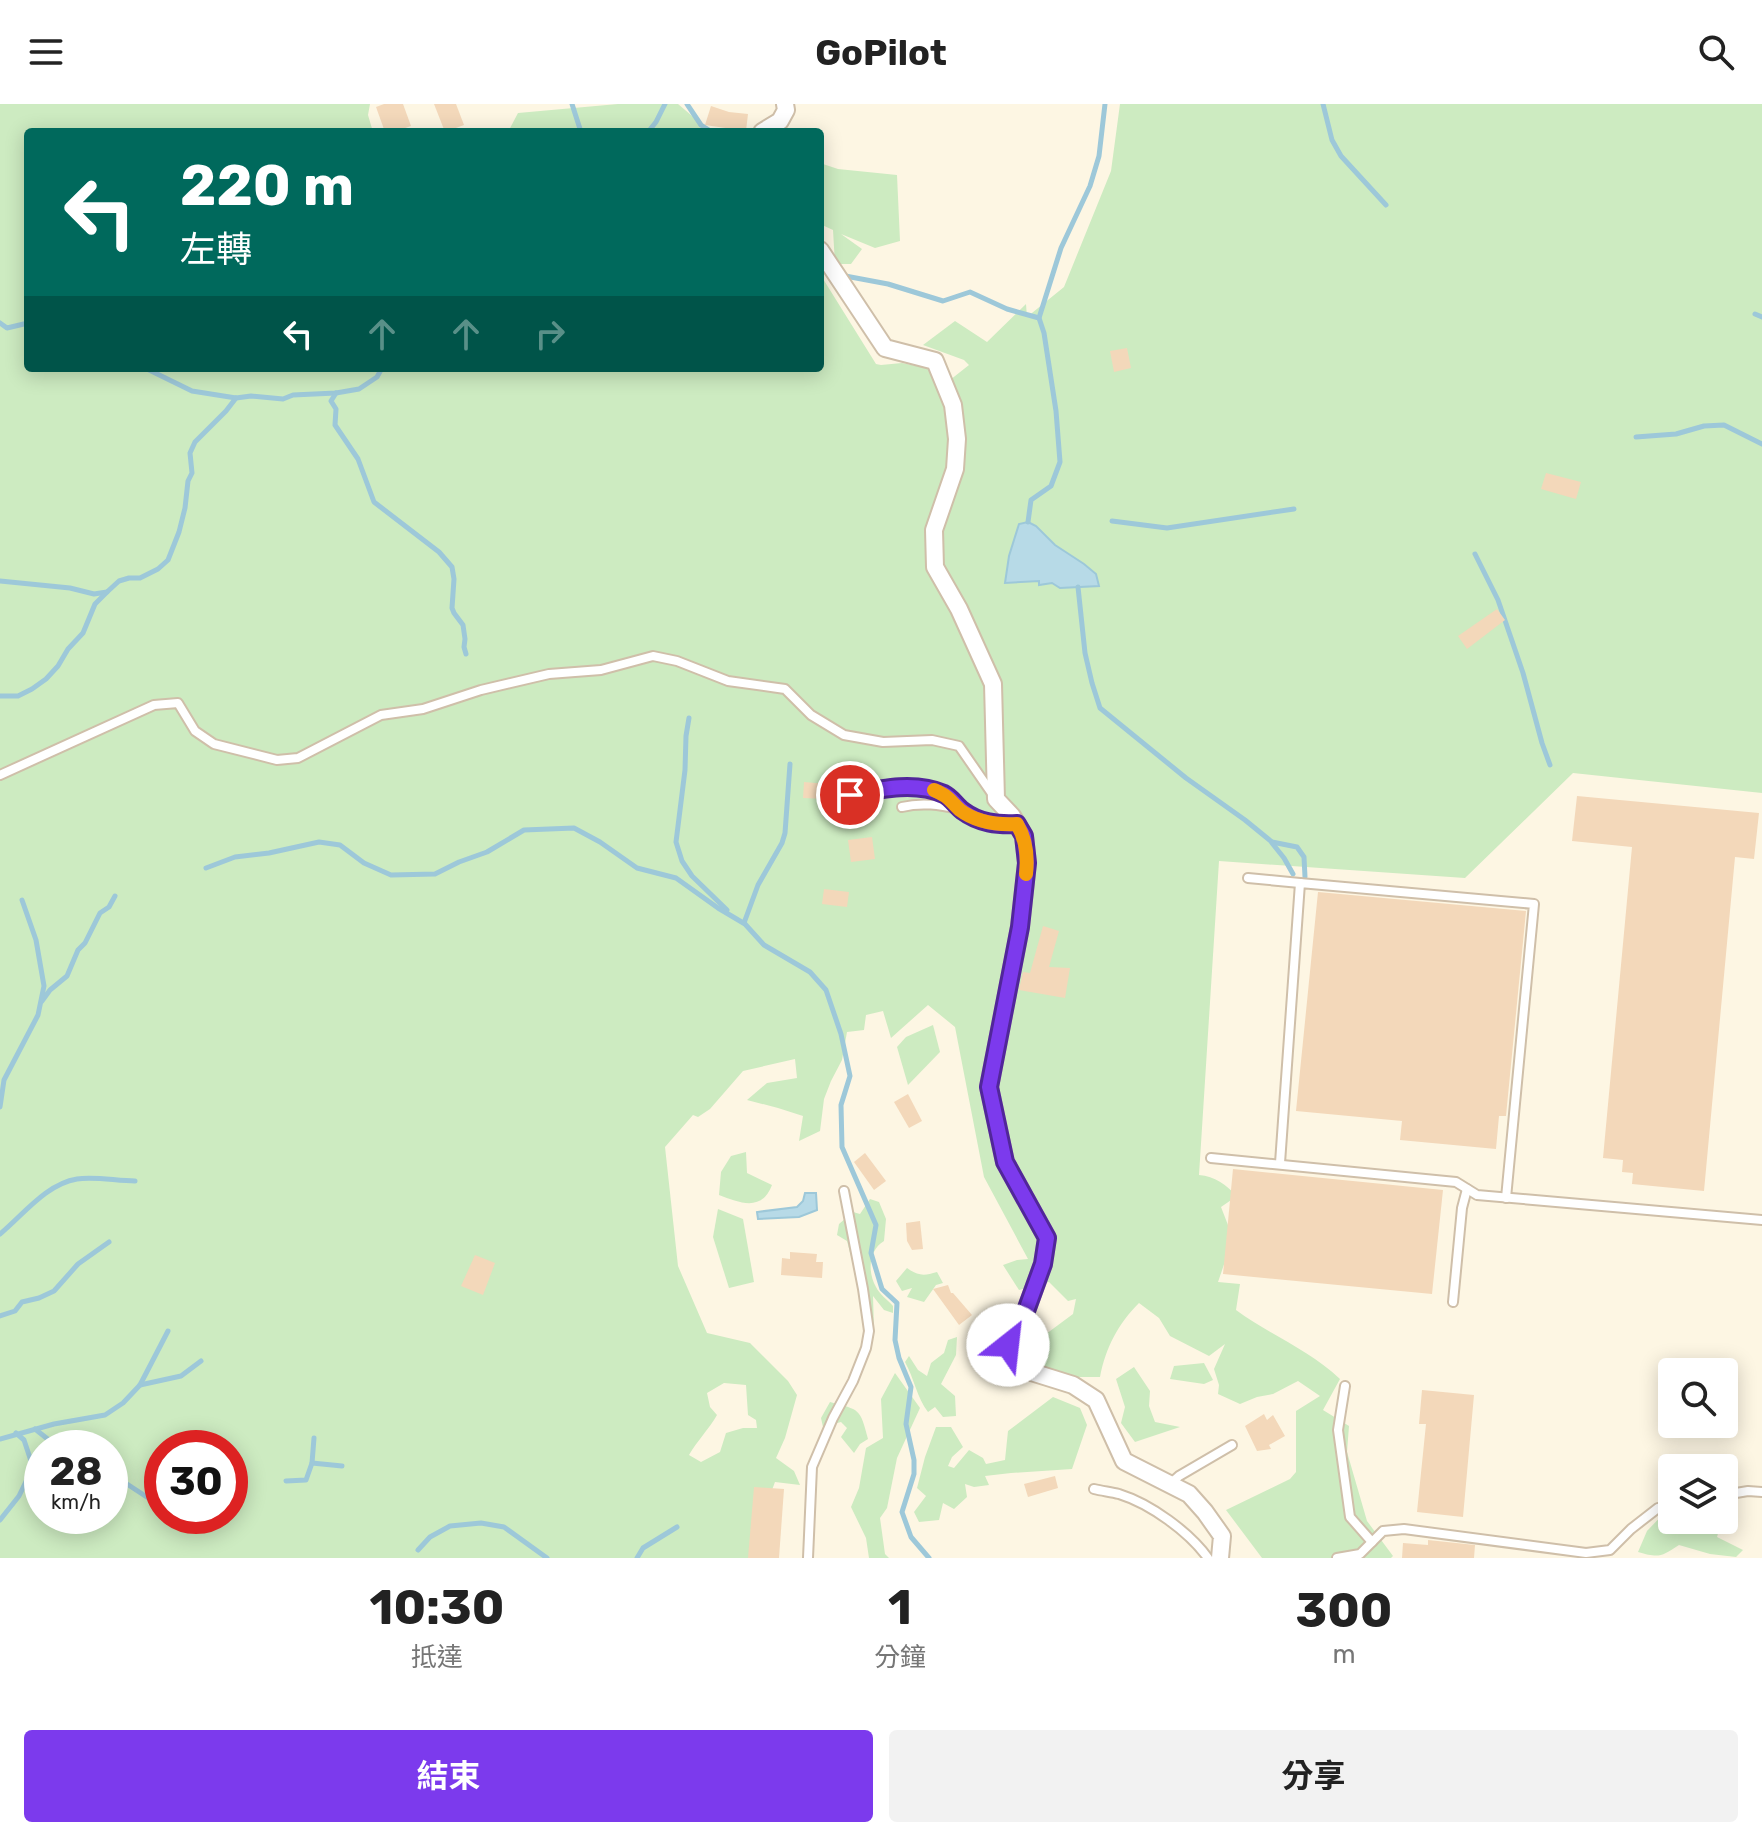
<!DOCTYPE html>
<html lang="zh-TW">
<head>
<meta charset="utf-8">
<style>
	:root { --surface:#fff; --page:#f2f2f2; --text:#222; --muted:#767676; --accent:#7c3aed }
	body { margin:0; font-family:Rubik,"Noto Sans TC",sans-serif; background:var(--page); color:var(--text); height:100vh; display:flex; flex-direction:column; font-size:30px; white-space:nowrap }
	* { box-sizing:border-box; margin:0 }
	p { font-size:26px; color:var(--muted) }
	.icon { flex:none; width:44px; height:44px; fill:none; stroke:currentColor; stroke-width:2; stroke-linecap:round; stroke-linejoin:round }
	.map { position:relative; height:1454px; overflow:hidden }
	.drawer { display:flex; flex-direction:column; background:var(--surface); flex:1 }
	.drawer>* { flex:none }
	.top-card { position:absolute; left:24px; top:24px; width:800px; height:244px; border-radius:8px; box-shadow:0 4px 20px #0003; background:#00695c; color:#fff; overflow:hidden }
	.fabs { position:absolute; left:1658px; top:1254px; display:grid; gap:16px }
	.fabs a { display:grid; place-items:center; width:80px; height:80px; border-radius:8px; background:var(--surface); box-shadow:0 4px 20px #0003; font-size:40px }
	.speed { position:absolute; left:24px; top:1326px; display:flex; gap:16px; font-size:40px; font-weight:700; text-align:center }
	.speed>* { display:grid; place-content:center; width:104px; height:104px; border-radius:50%; background:var(--surface); box-shadow:0 4px 20px #0003; line-height:1 }
	.speed small { font-size:20px; font-weight:400 }
	.speed .limit { border:12px solid #d22; background:#fff; color:#111 }
	.pin { position:absolute; display:grid; place-items:center; width:68px; height:68px; color:#fff; margin:-34px; border:4px solid #fff; border-radius:50%; box-shadow:0 2px 8px #0007 }
	.me { position:absolute; width:88px; margin:-44px; rotate:29deg; stroke-linejoin:round; filter:drop-shadow(0 0 6px #0008) }
	.turn { display:flex; align-items:center; gap:28px; height:168px; padding:0 24px; font-size:36px }
	.turn .icon { width:104px; height:104px; stroke-width:2.5 }
	.turn b { display:block; font-size:56px; line-height:68px }
	.lanes { display:flex; align-items:center; height:76px; padding:0 24px; background:#0003; justify-content:center; gap:40px; direction:ltr }
	.lanes .off { opacity:.35 }
	.eta { display:flex; justify-content:space-evenly; align-items:center; height:136px; text-align:center }
	.eta b { font-size:48px; font-weight:700; line-height:56px }
	.action { display:flex; gap:16px; margin-top:auto; padding:16px 24px }
	.action a { flex:1; height:92px; border-radius:8px; background:var(--accent); color:#fff; font-size:32px; font-weight:700; line-height:92px; text-align:center }
	.action a+a { background:var(--page); color:var(--text) }
	header { display:flex; justify-content:space-between; align-items:center; height:104px; padding:0 24px; background:var(--surface); font-size:36px; font-weight:700 }
	.map>svg:first-child { display:block }
	.green { fill:#cdebc1; fill-rule:evenodd }
	.water { fill:#b7dae7; stroke:#9dc8d9; stroke-width:2 }
	.lines { fill:none; stroke-linecap:round; stroke-linejoin:round }
	.stream { stroke:#9dc8d9; stroke-width:5 }
	.building { fill:#f3d8ba }
	.lane-casing { stroke:#cfbfa9; stroke-width:12 }
	.street-casing { stroke:#cfbfa9; stroke-width:20 }
	.lane { stroke:#fff; stroke-width:8 }
	.street { stroke:#fff; stroke-width:16 }
	.route-casing { stroke:#51269a; stroke-width:20 }
	.route { stroke:#7c3aed; stroke-width:14 }
	.slow { stroke:#f59e0b; stroke-width:14 }
</style>
</head>
<body>
<header><svg class="icon" aria-label="menu" viewBox="0 0 24 24"><path d="M4 6h16M4 12h16M4 18h16"/></svg>GoPilot<svg class="icon" aria-label="search" viewBox="0 0 24 24"><circle cx="10" cy="10" r="6"/><path d="M15 15l6 6"/></svg></header>
<div class="map">
<svg width="1762" height="1454" viewBox="0 0 1762 1454">
	<rect width="100%" height="100%" fill="#fdf6e3"/>
	<!-- green -->
	<g class="green">
		<path d="M 0,0 L 370,0 L 368,11 L 373,28 L 28,28 L 28,264 L 820,264 L 820,170 L 876,260 L 881,261 L 902,259 L 946,268 L 950,276 L 969,261 L 964,256 L 923,241 L 955,217 L 987,238 L 1026,200 L 1027,213 L 1064,183 L 1111,67 L 1120,0 L 1762,0 L 1762,689 L 1573,669 L 1465,774 L 1219,757 L 1199,1071 C 1215,1072 1226,1081 1237,1092 L 1221,1103 L 1233,1134 L 1218,1178 L 1240,1180 L 1236,1206 C 1270,1231 1309,1246 1340,1275 L 1323,1306 L 1349,1322 L 1347,1348 L 1367,1417 L 1393,1452 L 1391,1454 L 1262,1454 L 1226,1406 L 1290,1375 L 1296,1368 L 1296,1307 L 1320,1292 L 1298,1277 L 1273,1290 L 1257,1293 L 1240,1300 L 1218,1290 L 1219,1281 L 1214,1265 L 1225,1240 L 1209,1252 L 1170,1232 L 1159,1214 L 1139,1199 C 1118,1220 1106,1243 1100,1273 L 1013,1273 L 1008,1261 L 1036,1255 L 1046,1230 L 1073,1210 L 1076,1195 L 1068,1197 L 1049,1178 L 1019,1186 L 1003,1161 L 1017,1156 L 1028,1155 L 984,1073 L 955,923 L 928,901 L 891,934 L 883,907 L 866,911 L 864,926 L 847,928 L 842,956 L 831,977 L 824,995 L 820,1027 L 799,1037 L 803,1012 L 778,1004 L 747,996 L 767,979 L 797,974 L 795,955 L 743,967 L 710,1005 L 698,1013 L 693,1011 L 665,1043 L 678,1162 L 707,1229 L 750,1239 L 788,1277 L 797,1291 L 785,1334 L 776,1354 L 794,1367 L 800,1381 L 775,1378 L 767,1399 L 768,1454 L 0,1454 ZM 724,1279 L 746,1281 L 748,1311 L 756,1316 L 757,1324 L 743,1324 L 726,1329 L 720,1348 L 701,1358 L 689,1351 C 697,1337 709,1325 717,1311 L 710,1303 L 707,1289 ZM 42,1344 L 110,1344 L 110,1412 L 42,1412 ZM 162,1344 L 230,1344 L 230,1412 L 162,1412 Z"/>
		<path d="M 618,0 L 678,0 L 698,17 L 714,28 L 508,28 L 518,9 Z"/>
		<path d="M 820,59 L 838,65 L 897,71 L 900,137 L 875,144 L 841,130 L 862,145 L 851,160 L 835,160 L 833,126 L 820,120 Z"/>
		<path d="M 933,921 L 940,948 L 908,981 L 897,943 L 906,933 Z"/>
		<path d="M 746,1048 L 747,1069 L 772,1081 C 762,1108 740,1099 719,1091 L 721,1068 L 731,1052 Z"/>
		<path d="M 870,1095 L 879,1098 L 886,1115 L 884,1137 C 869,1146 867,1167 876,1183 C 879,1190 888,1196 893,1202 L 893,1209 L 884,1206 L 873,1192 L 874,1226 L 871,1229 L 860,1198 L 857,1175 L 847,1137 L 837,1131 L 839,1120 L 853,1108 L 860,1110 Z"/>
		<path d="M 718,1105 L 743,1115 L 754,1178 L 729,1184 L 713,1133 Z"/>
		<path d="M 907,1164 C 918,1172 924,1172 937,1168 L 943,1179 L 936,1181 L 924,1198 L 907,1193 L 912,1184 L 902,1187 L 896,1177 Z"/>
		<path d="M 957,1233 L 956,1251 L 941,1280 L 955,1292 L 956,1312 L 943,1313 L 935,1303 L 928,1308 C 917,1294 914,1274 905,1258 L 909,1252 L 918,1266 L 927,1272 L 931,1259 L 944,1249 L 948,1236 Z"/>
		<path d="M 1204,1259 L 1213,1276 L 1204,1280 L 1170,1275 L 1174,1262 Z"/>
		<path d="M 1134,1263 L 1150,1287 L 1149,1302 L 1155,1318 L 1180,1323 L 1135,1338 L 1121,1319 L 1125,1303 L 1116,1275 Z"/>
		<path d="M 895,1269 L 920,1304 L 897,1354 L 887,1404 L 880,1414 L 885,1450 L 889,1454 L 869,1454 L 866,1434 L 851,1403 L 859,1384 L 866,1344 L 883,1334 L 881,1295 Z"/>
		<path d="M 1053,1293 L 1080,1304 L 1087,1321 L 1072,1365 L 1011,1369 L 985,1372 L 989,1381 L 974,1383 L 965,1380 L 967,1393 L 954,1405 L 943,1399 L 939,1416 L 919,1418 L 914,1408 L 926,1392 L 917,1384 L 925,1353 L 936,1323 L 951,1323 L 963,1343 L 952,1353 L 948,1362 L 954,1364 L 969,1346 L 983,1354 L 986,1360 L 1005,1356 L 1008,1327 Z"/>
		<path d="M 830,1298 C 860,1306 860,1304 868,1335 L 860,1340 L 854,1349 L 841,1333 L 847,1324 L 841,1318 L 823,1323 L 821,1314 Z"/>
		<path d="M 1672,1401 L 1672,1416 L 1722,1416 L 1717,1433 L 1743,1446 L 1736,1453 L 1710,1450 L 1679,1441 C 1661,1453 1659,1454 1638,1448 L 1647,1427 Z"/>
	</g>
	<!-- water -->
	<g class="water">
		<path d="M 1028,418 L 1036,422 L 1055,441 L 1084,460 L 1096,470 L 1099,482 L 1060,484 L 1052,479 L 1039,481 L 1039,477 L 1005,479 L 1009,452 L 1019,420 Z"/>
		<path d="M 805,1089 L 816,1089 L 817,1106 L 799,1113 L 758,1115 L 757,1108 L 797,1103 L 803,1097 Z"/>
	</g>
	<g class="lines">
		<!-- stream -->
		<g class="stream">
			<path d="M 572,0 L 581,28"/>
			<path d="M 687,0 L 701,21 L 712,28"/>
			<path d="M 1323,0 L 1332,36 L 1341,52 L 1386,101"/>
			<path d="M 648,28 L 656,18 L 665,0"/>
			<path d="M 840,171 L 888,180 L 943,197 L 970,188 L 1007,205 L 1039,214"/>
			<path d="M 1755,210 L 1762,213"/>
			<path d="M 0,219 L 7,224 L 28,219"/>
			<path d="M 145,264 L 192,287 L 236,294 L 251,292 L 283,295 L 293,291 L 336,289 L 359,285 L 377,273 L 382,264"/>
			<path d="M 336,289 L 331,297 L 336,305 L 335,321 L 358,355 L 374,398 L 439,448 L 452,463 L 454,475 L 452,504 L 454,509 L 463,521 L 465,535 L 464,543 L 466,550"/>
			<path d="M 1636,333 L 1676,330 L 1704,322 L 1724,321 L 1762,340"/>
			<path d="M 1112,417 L 1167,424 L 1294,405"/>
			<path d="M 1028,418 L 1031,396 L 1051,382 L 1060,358 L 1056,307 L 1044,229 L 1039,214 L 1061,144 L 1090,82 L 1099,52 L 1105,0"/>
			<path d="M 1475,450 L 1498,496 L 1523,569 L 1542,639 L 1550,661"/>
			<path d="M 0,477 L 70,484 L 94,490 L 107,488 L 119,477 L 129,474 L 140,474 L 158,465 L 168,456 L 179,428 L 185,404 L 188,377 L 192,369 L 190,349 L 195,338 L 226,307 L 236,294"/>
			<path d="M 1078,483 L 1085,549 L 1092,579 L 1100,604 L 1186,674 L 1245,716 L 1272,738 L 1297,743 L 1304,753 L 1305,773"/>
			<path d="M 0,592 L 18,592 L 32,585 L 46,575 L 58,562 L 68,545 L 83,529 L 95,500 L 107,488"/>
			<path d="M 689,614 L 686,632 L 685,666 L 676,738 L 682,757 L 692,772 L 727,806"/>
			<path d="M 1272,739 L 1284,754 L 1293,770"/>
			<path d="M 206,764 L 235,753 L 269,749 L 319,738 L 340,741 L 364,759 L 391,771 L 435,770 L 459,758 L 487,748 L 524,726 L 574,724 L 600,738 L 637,764 L 676,774 L 718,804 L 745,820 L 764,841 L 810,868 L 826,886 L 841,930 L 850,972 L 841,1001 L 842,1043 L 876,1121 L 871,1149 L 882,1185 L 897,1199 L 895,1236 L 899,1254 L 911,1283 L 906,1320 L 914,1356 L 914,1370 L 902,1408 L 911,1433 L 929,1454"/>
			<path d="M 744,819 L 758,781 L 782,739 L 785,729 L 790,660"/>
			<path d="M 42,897 L 50,886 L 67,872 L 78,846 L 85,839 L 100,809 L 109,803 L 115,792"/>
			<path d="M 0,1003 L 4,976 L 38,911 L 44,882 L 36,836 L 22,796"/>
			<path d="M 0,1130 C 23,1111 46,1080 77,1075 C 94,1072 117,1077 135,1077"/>
			<path d="M 0,1212 L 15,1207 L 22,1198 L 39,1194 L 54,1187 L 78,1160 L 109,1138"/>
			<path d="M 140,1281 L 181,1272 L 201,1257"/>
			<path d="M 35,1325 L 59,1344"/>
			<path d="M 314,1334 L 312,1359 L 342,1362"/>
			<path d="M 0,1335 L 54,1320 L 105,1311 L 123,1299 L 140,1281 L 168,1227"/>
			<path d="M 110,1371 L 127,1380 L 162,1403"/>
			<path d="M 286,1377 L 306,1376 L 312,1359"/>
			<path d="M 181,1412 L 194,1417"/>
			<path d="M 0,1416 L 19,1392 L 33,1363 L 24,1336 L 16,1329"/>
			<path d="M 418,1446 L 430,1433 L 450,1422 L 481,1419 L 504,1423 L 547,1454"/>
			<path d="M 637,1454 L 643,1444 L 677,1423"/>
		</g>
	</g>
	<!-- building -->
	<g class="building">
		<path d="M 384,0 L 403,0 L 411,22 L 394,28 L 385,28 L 376,3 Z"/>
		<path d="M 434,0 L 456,0 L 464,21 L 445,28 Z"/>
		<path d="M 711,2 L 729,8 L 748,10 L 746,27 L 705,21 Z"/>
		<path d="M 1127,244 L 1131,264 L 1114,268 L 1110,247 Z"/>
		<path d="M 1546,369 L 1581,378 L 1576,395 L 1541,385 Z"/>
		<path d="M 1497,505 L 1505,516 L 1467,545 L 1458,532 Z"/>
		<path d="M 804,678 L 827,680 L 826,695 L 803,694 Z"/>
		<path d="M 1577,692 L 1759,709 L 1754,755 L 1735,753 L 1704,1087 L 1632,1080 L 1633,1069 L 1622,1068 L 1623,1056 L 1603,1054 L 1632,743 L 1572,737 Z"/>
		<path d="M 872,733 L 875,755 L 851,758 L 848,736 Z"/>
		<path d="M 824,785 L 849,788 L 847,803 L 822,800 Z"/>
		<path d="M 1318,788 L 1526,807 L 1506,1012 L 1499,1012 L 1496,1045 L 1400,1036 L 1402,1017 L 1296,1007 Z"/>
		<path d="M 1043,822 L 1059,827 L 1049,863 L 1070,864 L 1065,894 L 1019,886 L 1023,868 L 1030,869 Z"/>
		<path d="M 908,990 L 922,1017 L 909,1024 L 894,998 Z"/>
		<path d="M 865,1049 L 886,1077 L 874,1086 L 854,1058 Z"/>
		<path d="M 1233,1065 L 1443,1086 L 1432,1190 L 1223,1170 Z"/>
		<path d="M 920,1117 L 923,1145 L 912,1146 L 907,1137 L 906,1119 Z"/>
		<path d="M 790,1148 L 817,1150 L 816,1158 L 823,1158 L 822,1174 L 781,1171 L 782,1154 L 790,1155 Z"/>
		<path d="M 475,1151 L 495,1159 L 483,1191 L 461,1182 Z"/>
		<path d="M 948,1181 L 951,1189 L 953,1189 L 972,1211 L 959,1221 L 933,1185 Z"/>
		<path d="M 1422,1286 L 1474,1291 L 1463,1413 L 1417,1408 L 1426,1320 L 1419,1320 Z"/>
		<path d="M 1264,1310 L 1267,1316 L 1273,1311 L 1285,1332 L 1269,1341 L 1271,1345 L 1257,1347 L 1245,1322 Z"/>
		<path d="M 1055,1372 L 1058,1384 L 1028,1393 L 1024,1380 Z"/>
		<path d="M 754,1383 L 784,1385 L 779,1454 L 748,1454 Z"/>
		<path d="M 1428,1436 L 1475,1441 L 1474,1454 L 1402,1454 L 1403,1439 L 1428,1441 Z"/>
	</g>
	<g class="lines">
		<defs>
			<g id="lane">
				<path d="M 0,671 L 154,601 L 178,599 L 195,627 L 214,640 L 277,656 L 298,654 L 381,611 L 423,605 L 481,586 L 549,570 L 601,566 L 653,552 L 677,557 L 728,577 L 785,585 L 811,611 L 844,631 L 883,638 L 932,636 L 959,642 L 993,691"/>
				<path d="M 834,693 L 884,684 L 926,683 L 948,692 L 960,706 L 974,714 L 994,721 L 1016,720"/>
				<path d="M 902,703 C 922,698 940,701 959,705"/>
				<path d="M 1248,774 L 1300,779"/>
				<path d="M 1211,1054 L 1456,1078 L 1477,1091 L 1762,1116"/>
				<path d="M 1280,1059 L 1300,779 L 1534,800 L 1506,1094"/>
				<path d="M 1453,1198 L 1462,1104 L 1467,1085"/>
				<path d="M 1345,1282 L 1338,1326 L 1350,1413 L 1372,1438"/>
				<path d="M 1170,1380 L 1179,1372 L 1232,1341"/>
				<path d="M 1094,1385 C 1102,1387 1111,1388 1119,1390 C 1151,1400 1189,1428 1208,1454"/>
				<path d="M 1724,1391 L 1748,1387 L 1762,1388"/>
				<path d="M 808,1454 L 812,1363 L 833,1314 L 853,1277 L 866,1244 L 869,1227 L 863,1185 L 844,1087"/>
				<path d="M 1337,1454 L 1360,1450 L 1383,1427 L 1404,1425 L 1586,1449 L 1610,1446 L 1631,1425 L 1658,1404 L 1672,1401"/>
			</g>
			<g id="street">
				<path d="M 762,28 L 780,17 L 786,6 L 785,0"/>
				<path d="M 820,146 L 885,244 L 935,257 L 953,301 L 957,335 L 955,365 L 934,426 L 935,463 L 959,505 L 993,580 L 996,695 L 1012,712 L 1024,732 L 1027,759 L 1020,823 L 989,983 L 1005,1058 L 1047,1134 L 1043,1160 L 1023,1215 L 1008,1241 L 1025,1266 L 1073,1281 L 1096,1296 L 1124,1357 L 1189,1390 L 1205,1408 L 1222,1432 L 1220,1454"/>
			</g>
		</defs>
		<!-- lane casing -->
		<use href="#lane" class="lane-casing"/>
		<!-- street casing -->
		<use href="#street" class="street-casing"/>
		<!-- lane -->
		<use href="#lane" class="lane"/>
		<!-- street -->
		<use href="#street" class="street"/>
	</g>
	<g class="lines">
		<defs>
			<path id="route" d="M 850,691 C 880,685 915,677 944,690 C 952,694 956,702 963,707 C 979,719 997,721 1017,720 L 1024,732 L 1027,759 L 1020,823 L 989,983 L 1005,1058 L 1047,1134 L 1043,1160 L 1023,1215 L 1008,1241"/>
		</defs>
		<!-- route casing -->
		<use href="#route" class="route-casing"/>
		<!-- route -->
		<use href="#route" class="route"/>
		<!-- slow -->
		<path class="slow" d="M 934,686 C 950,693 949,696 960,706 C 977,719 997,721 1017,720 C 1026,735 1028,752 1026,770"/>
	</g>
</svg>
<div class="fabs">
<a><svg class="icon" aria-label="search" viewBox="0 0 24 24"><circle cx="10" cy="10" r="6"/><path d="M15 15l6 6"/></svg></a>
<a><svg class="icon" aria-label="layers" viewBox="0 0 24 24"><path d="M12 4l9 5-9 5-9-5zM3 14l9 5 9-5"/></svg></a>
</div>
<div class="speed"><div>28<small>km/h</small></div><div class="limit">30</div></div>
<div class="pin" style="left:850px;top:691px;background:#d93025"><svg class="icon" aria-label="arrive" viewBox="0 0 24 24"><path d="M6 21V4h12l-3 4 3 4H6"/></svg></div>
<svg class="me" style="left:1008px;top:1241px" viewBox="-20 -20 40 40"><circle r="19" fill="#fff"/><path d="M0-13L10 11 0 6-10 11z" fill="#7c3aed"/></svg>
<div class="top-card">
<div class="turn"><svg class="icon" aria-label="left" viewBox="0 0 24 24"><path d="M17 20v-9H6M10 6l-5 5 5 5"/></svg><div><b>220 m</b>左轉</div></div>
<div class="lanes"><svg class="icon" aria-label="left" viewBox="0 0 24 24"><path d="M17 20v-9H6M10 6l-5 5 5 5"/></svg><svg class="icon off" aria-label="ahead" viewBox="0 0 24 24"><path d="M12 20V5M6 11l6-6 6 6"/></svg><svg class="icon off" aria-label="ahead" viewBox="0 0 24 24"><path d="M12 20V5M6 11l6-6 6 6"/></svg><svg class="icon off" aria-label="right" viewBox="0 0 24 24"><path d="M7 20v-9h11M14 6l5 5-5 5"/></svg></div>
</div>
</div>
<section class="drawer">
<div class="eta">
<div><b>10:30</b><p>抵達</p></div>
<div><b>1</b><p>分鐘</p></div>
<div><b>300</b><p>m</p></div>
</div>
<div class="action"><a>結束</a><a>分享</a></div>
</section>
</body>
</html>
